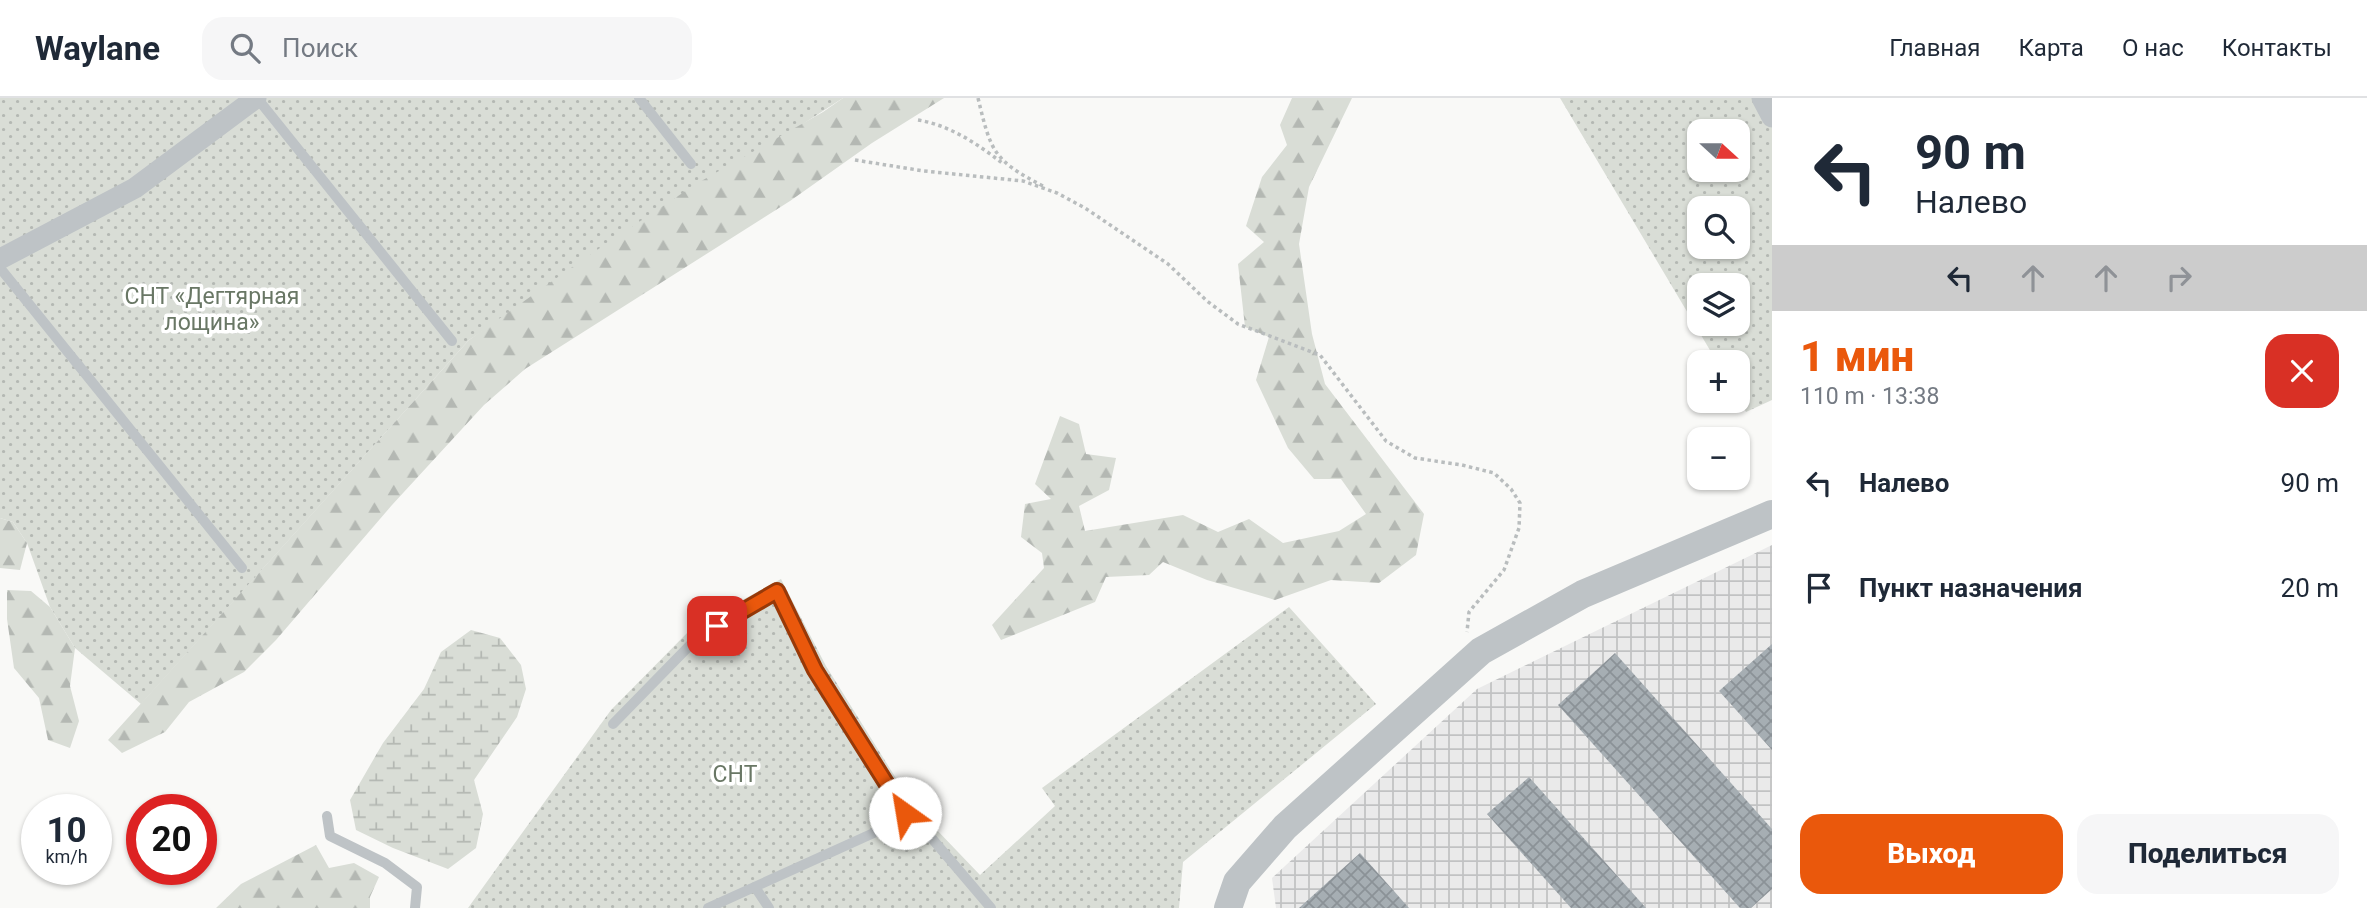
<!DOCTYPE html>
<html lang="ru">
<head>
<meta charset="utf-8">
<style>
	:root { --surface:#fff; --page:#f6f6f7; --text:#1f2937; --muted:#747a83; --line:#e0e1e3; --accent:#ea580c }
	body { margin:0; font-family:Roboto,sans-serif; background:var(--page); color:var(--text); height:100vh; display:flex; flex-direction:column; font-size:26px; white-space:nowrap }
	* { box-sizing:border-box; margin:0 }
	p { font-size:23px; color:var(--muted) }
	.icon { flex:none; width:38px; height:38px; fill:none; stroke:currentColor; stroke-width:2; stroke-linecap:round; stroke-linejoin:round }
	.map { position:relative; flex:1; overflow:hidden }
	.side { display:flex; flex-direction:column; background:var(--surface); width:595px }
	.side>* { flex:none }
	.top-card { background:#fff; color:var(--text); overflow:hidden }
	.needle { width:46px; rotate:111deg }
	.tools { position:absolute; left:1687px; top:21px; display:grid; gap:14px }
	.tools a { display:grid; place-items:center; width:63px; height:63px; border-radius:14px; background:var(--surface); box-shadow:0 2px 5px #0004; font-size:35px }
	.speed { position:absolute; left:21px; top:696px; display:flex; gap:14px; font-size:35px; font-weight:700; text-align:center }
	.speed>* { display:grid; place-content:center; width:91px; height:91px; border-radius:50%; background:var(--surface); box-shadow:0 2px 5px #0004; line-height:1 }
	.speed small { font-size:18px; font-weight:400 }
	.speed .limit { border:10px solid #d22; background:#fff; color:#111 }
	.pin { position:absolute; display:grid; place-items:center; width:60px; height:60px; color:#fff; margin:-30px; border-radius:14px; box-shadow:0 4px 10px #0006 }
	.me { position:absolute; width:77px; margin:-38px; rotate:328deg; stroke-linejoin:round; filter:drop-shadow(0 0 5px #0008) }
	.turn { display:flex; align-items:center; gap:24px; height:147px; padding:0 28px; font-size:32px }
	.turn .icon { width:91px; height:91px; stroke-width:2.5 }
	.turn b { display:block; font-size:49px; line-height:60px }
	.lanes { display:flex; align-items:center; height:66px; padding:0 28px; background:#0003; justify-content:center; gap:35px; direction:ltr }
	.lanes .off { opacity:.35 }
	.round { display:grid; place-items:center; flex:none; width:74px; height:74px; border-radius:21px; background:var(--page) }
	.head { display:flex; align-items:center; justify-content:space-between; height:119px; padding:0 28px }
	h1 { font-size:42px; font-weight:800; line-height:52px; color:var(--accent) }
	.primary-button { display:flex; gap:14px; margin-top:auto; padding:14px 28px }
	.primary-button a { flex:1; height:80px; border-radius:21px; background:var(--accent); color:#fff; font-size:28px; font-weight:800; line-height:80px; text-align:center }
	.primary-button a+a { background:var(--page); color:var(--text) }
	ul { padding:0; list-style:none }
	li { display:flex; align-items:center; gap:21px; height:105px; padding:0 28px }
	li div { flex:1 }
	li b { display:block; font-size:26px }
	li em { font-style:normal }
	header { display:flex; align-items:center; gap:42px; box-sizing:border-box; height:98px; padding:0 35px; background:var(--surface); border-bottom:2px solid var(--line) }
	header strong { font-size:33px }
	nav { display:flex; gap:38px; margin-inline-start:auto; font-size:24px }
	.search { width:490px; height:63px; background:var(--page); display:flex; align-items:center; gap:18px; box-sizing:border-box; padding:0 24px; border-radius:21px; color:var(--muted); font-size:26px }
	main { display:flex; flex:1; min-height:0 }
	.map>svg:first-child { display:block }
	.industrial { fill:url(#industrial-grid) }
	.grass { fill:url(#grass-dots); fill-rule:evenodd }
	.forest { fill:url(#forest-firs) }
	.wetland { fill:url(#wetland-marsh) }
	.building { fill:url(#building-cross-hatch) }
	.lines { fill:none; stroke-linecap:round; stroke-linejoin:round }
	.path { stroke:#b9bdbe; stroke-width:3.5; stroke-dasharray:3.5 3.5; stroke-linecap:butt }
	.service { stroke:#bec3c6; stroke-width:10 }
	.minor { stroke:#bec3c6; stroke-width:21 }
	.tertiary { stroke:#bec3c6; stroke-width:28 }
	.route-casing { stroke:#983908; stroke-width:18 }
	.route { stroke:#ea580c; stroke-width:12 }
	.labels { text-anchor:middle; stroke-width:7; stroke-linejoin:round; paint-order:stroke }
	.park-label { font-size:23px; fill:#697765; stroke:#fff }
</style>
</head>
<body>
<header>
<strong>Waylane</strong>
<div class="search"><svg class="icon" aria-label="search" viewBox="0 0 24 24"><circle cx="10" cy="10" r="6"/><path d="M15 15l6 6"/></svg>Поиск</div>
<nav><a>Главная</a><a>Карта</a><a>О нас</a><a>Контакты</a></nav>
</header>
<main>
<div class="map">
<svg width="1772" height="810" viewBox="0 0 1772 810">
	<defs>
		<pattern id="industrial-grid" width="8" height="8" patternUnits="userSpaceOnUse" patternTransform="scale(1.75)"><rect width="8" height="8" fill="#eaeaea"/><path d="M0 4h8M4 0v8" fill="none" stroke="#c1c2c3"/></pattern>
		<pattern id="grass-dots" width="8" height="8" patternUnits="userSpaceOnUse" patternTransform="scale(1.75)"><rect width="8" height="8" fill="#d9ddd6"/><path d="M2 2h.1M6 6h.1" fill="none" stroke="#b4b8b3" stroke-width="1.8" stroke-linecap="round"/></pattern>
		<pattern id="forest-firs" width="22" height="20" patternUnits="userSpaceOnUse" patternTransform="scale(1.75)"><rect width="22" height="20" fill="#d9ddd6"/><path d="M5 1l3.5 6h-7zM16 11l3.5 6h-7z" fill="#b4b8b3"/></pattern>
		<pattern id="wetland-marsh" width="20" height="14" patternUnits="userSpaceOnUse" patternTransform="scale(1.75)"><rect width="20" height="14" fill="#d9ddd6"/><path d="M1 5h8M5 5V1M11 12h8M15 12V8" fill="none" stroke="#b4b8b3"/></pattern>
		<pattern id="building-cross-hatch" width="8" height="8" patternUnits="userSpaceOnUse" patternTransform="scale(1.75)"><rect width="8" height="8" fill="#a6aeb3"/><path d="M0 0l8 8M0 8l8-8" fill="none" stroke="#8b9297"/></pattern>
	</defs>
	<rect width="100%" height="100%" fill="#f9f9f7"/>
	<!-- industrial -->
	<path class="industrial" d="M 1772,447 L 1772,810 L 1276,810 L 1272,780 L 1477,591 Z"/>
	<!-- grass -->
	<g class="grass">
		<path d="M 0,0 L 843,0 L 469,242 L 141,606 L 75,550 L 50,509 L 27,445 L 13,424 L 0,420 Z"/>
		<path d="M 1560,0 L 1772,0 L 1772,302 L 1746,314 L 1738,299 L 1738,264 L 1717,264 ZM 1699,33 L 1738,33 L 1738,72 L 1699,72 ZM 1699,110 L 1738,110 L 1738,149 L 1699,149 ZM 1699,187 L 1738,187 L 1738,226 L 1699,226 Z"/>
		<path d="M 781,481 L 826,568 L 912,706 L 980,777 L 1055,708 L 1042,690 L 1289,509 L 1376,606 L 1183,764 L 1179,810 L 468,810 L 611,612 L 693,529 Z"/>
	</g>
	<!-- forest -->
	<g class="forest">
		<path d="M 843,0 L 944,0 L 872,45 L 790,103 L 525,271 L 484,307 L 392,407 L 276,542 L 244,574 L 189,604 L 165,634 L 122,655 L 108,642 L 469,242 L 585,160 L 696,86 L 823,14 Z"/>
		<path d="M 1292,0 L 1352,0 L 1309,89 L 1299,146 L 1312,236 L 1325,286 L 1424,416 L 1416,457 L 1379,485 L 1331,482 L 1275,502 L 1207,482 L 1163,464 L 1149,477 L 1106,479 L 1095,504 L 1001,542 L 992,527 L 1044,470 L 1042,455 L 1021,439 L 1025,406 L 1051,401 L 1035,386 L 1060,318 L 1079,326 L 1086,356 L 1116,360 L 1109,392 L 1079,408 L 1085,433 L 1183,417 L 1218,434 L 1249,421 L 1283,445 L 1339,433 L 1366,416 L 1341,381 L 1314,381 L 1288,350 L 1256,282 L 1269,239 L 1245,229 L 1238,166 L 1264,144 L 1246,128 L 1262,79 L 1287,47 L 1280,27 Z"/>
		<path d="M 0,420 L 13,424 L 27,445 L 20,472 L 0,470 Z"/>
		<path d="M 7,492 L 31,493 L 50,509 L 75,550 L 70,588 L 79,623 L 70,650 L 48,642 L 39,600 L 14,570 L 7,521 Z"/>
		<path d="M 316,747 L 329,770 L 354,765 L 379,779 L 370,799 L 370,810 L 216,810 L 241,786 Z"/>
	</g>
	<!-- wetland -->
	<path class="wetland" d="M 471,532 L 500,540 L 521,567 L 526,591 L 517,619 L 474,682 L 483,716 L 476,750 L 448,771 L 393,750 L 356,732 L 350,702 L 383,645 L 424,591 L 441,554 Z"/>
	<!-- building -->
	<g class="building">
		<path d="M 1772,546 L 1772,652 L 1719,593 Z"/>
		<path d="M 1615,555 L 1772,731 L 1772,791 L 1751,810 L 1740,810 L 1558,607 Z"/>
		<path d="M 1529,679 L 1646,810 L 1571,810 L 1487,716 Z"/>
		<path d="M 1360,755 L 1409,810 L 1299,810 Z"/>
	</g>
	<g class="lines">
		<!-- path -->
		<g class="path">
			<path d="M 978,0 C 991,54 993,62 1043,88"/>
			<path d="M 918,22 C 949,27 978,46 1002,65"/>
			<path d="M 855,62 L 924,73 L 1023,83 L 1057,95 L 1085,110 L 1168,166 L 1207,203 L 1238,226 L 1320,257 L 1386,343 L 1415,360 L 1462,367 L 1494,375 L 1511,391 L 1520,405 L 1519,430 L 1504,472 L 1469,514 L 1467,534"/>
		</g>
		<!-- service -->
		<g class="service">
			<path d="M 257,0 L 452,243"/>
			<path d="M 639,0 L 691,66"/>
			<path d="M 0,170 L 242,470"/>
			<path d="M 613,626 L 697,540 L 777,493 L 815,572 L 905,715 L 923,730 L 991,810"/>
			<path d="M 327,718 L 330,738 L 385,765 L 417,789 L 415,810"/>
			<path d="M 755,789 L 769,810"/>
			<path d="M 708,810 L 878,733 L 905,715"/>
		</g>
		<!-- minor -->
		<g class="minor">
			<path d="M 1762,0 L 1772,19"/>
			<path d="M 0,161 L 135,90 L 256,0"/>
		</g>
		<!-- tertiary -->
		<path class="tertiary" d="M 1228,810 L 1237,784 L 1285,729 L 1481,553 L 1583,496 L 1772,416"/>
	</g>
	<g class="lines">
		<defs>
			<path id="route" d="M 717,528 L 777,493 L 815,572 L 905,715"/>
		</defs>
		<!-- route casing -->
		<use href="#route" class="route-casing"/>
		<!-- route -->
		<use href="#route" class="route"/>
	</g>
	<g class="labels">
		<!-- park labels -->
		<g class="park-label">
			<text x="212" y="206">СНТ «Дегтярная<tspan x="212" dy="26">лощина»</tspan></text>
			<text x="735" y="684">СНТ</text>
		</g>
	</g>
</svg>
<div class="tools">
<a><svg class="needle" viewBox="-14 -14 28 28"><path d="M0-13l5 13h-10z" fill="#e53935"/><path d="M0 13l5-13h-10z" fill="#747a83"/></svg></a>
<a><svg class="icon" aria-label="search" viewBox="0 0 24 24"><circle cx="10" cy="10" r="6"/><path d="M15 15l6 6"/></svg></a>
<a><svg class="icon" aria-label="layers" viewBox="0 0 24 24"><path d="M12 4l9 5-9 5-9-5zM3 14l9 5 9-5"/></svg></a>
<a>+</a>
<a>−</a>
</div>
<div class="speed"><div>10<small>km/h</small></div><div class="limit">20</div></div>
<div class="pin" style="left:717px;top:528px;background:#d93025"><svg class="icon" aria-label="arrive" viewBox="0 0 24 24"><path d="M6 21V4h12l-3 4 3 4H6"/></svg></div>
<svg class="me" style="left:905px;top:715px" viewBox="-20 -20 40 40"><circle r="19" fill="#fff"/><path d="M0-13L10 11 0 6-10 11z" fill="#ea580c"/></svg>
</div>
<section class="side">
<div class="top-card">
<div class="turn"><svg class="icon" aria-label="left" viewBox="0 0 24 24"><path d="M17 20v-9H6M10 6l-5 5 5 5"/></svg><div><b>90 m</b>Налево</div></div>
<div class="lanes"><svg class="icon" aria-label="left" viewBox="0 0 24 24"><path d="M17 20v-9H6M10 6l-5 5 5 5"/></svg><svg class="icon off" aria-label="ahead" viewBox="0 0 24 24"><path d="M12 20V5M6 11l6-6 6 6"/></svg><svg class="icon off" aria-label="ahead" viewBox="0 0 24 24"><path d="M12 20V5M6 11l6-6 6 6"/></svg><svg class="icon off" aria-label="right" viewBox="0 0 24 24"><path d="M7 20v-9h11M14 6l5 5-5 5"/></svg></div>
</div>
<div class="head"><div><h1>1 мин</h1><p>110 m · 13:38</p></div><a class="round" style="background:#d93025;color:#fff"><svg class="icon" aria-label="close" viewBox="0 0 24 24"><path d="M6 6l12 12M18 6L6 18"/></svg></a></div>
<ul>
<li><svg class="icon" aria-label="left" viewBox="0 0 24 24"><path d="M17 20v-9H6M10 6l-5 5 5 5"/></svg><div><b>Налево</b></div><em>90 m</em></li>
<li><svg class="icon" aria-label="arrive" viewBox="0 0 24 24"><path d="M6 21V4h12l-3 4 3 4H6"/></svg><div><b>Пункт назначения</b></div><em>20 m</em></li>
</ul>
<div class="primary-button"><a>Выход</a><a>Поделиться</a></div>
</section>
</main>
</body>
</html>
